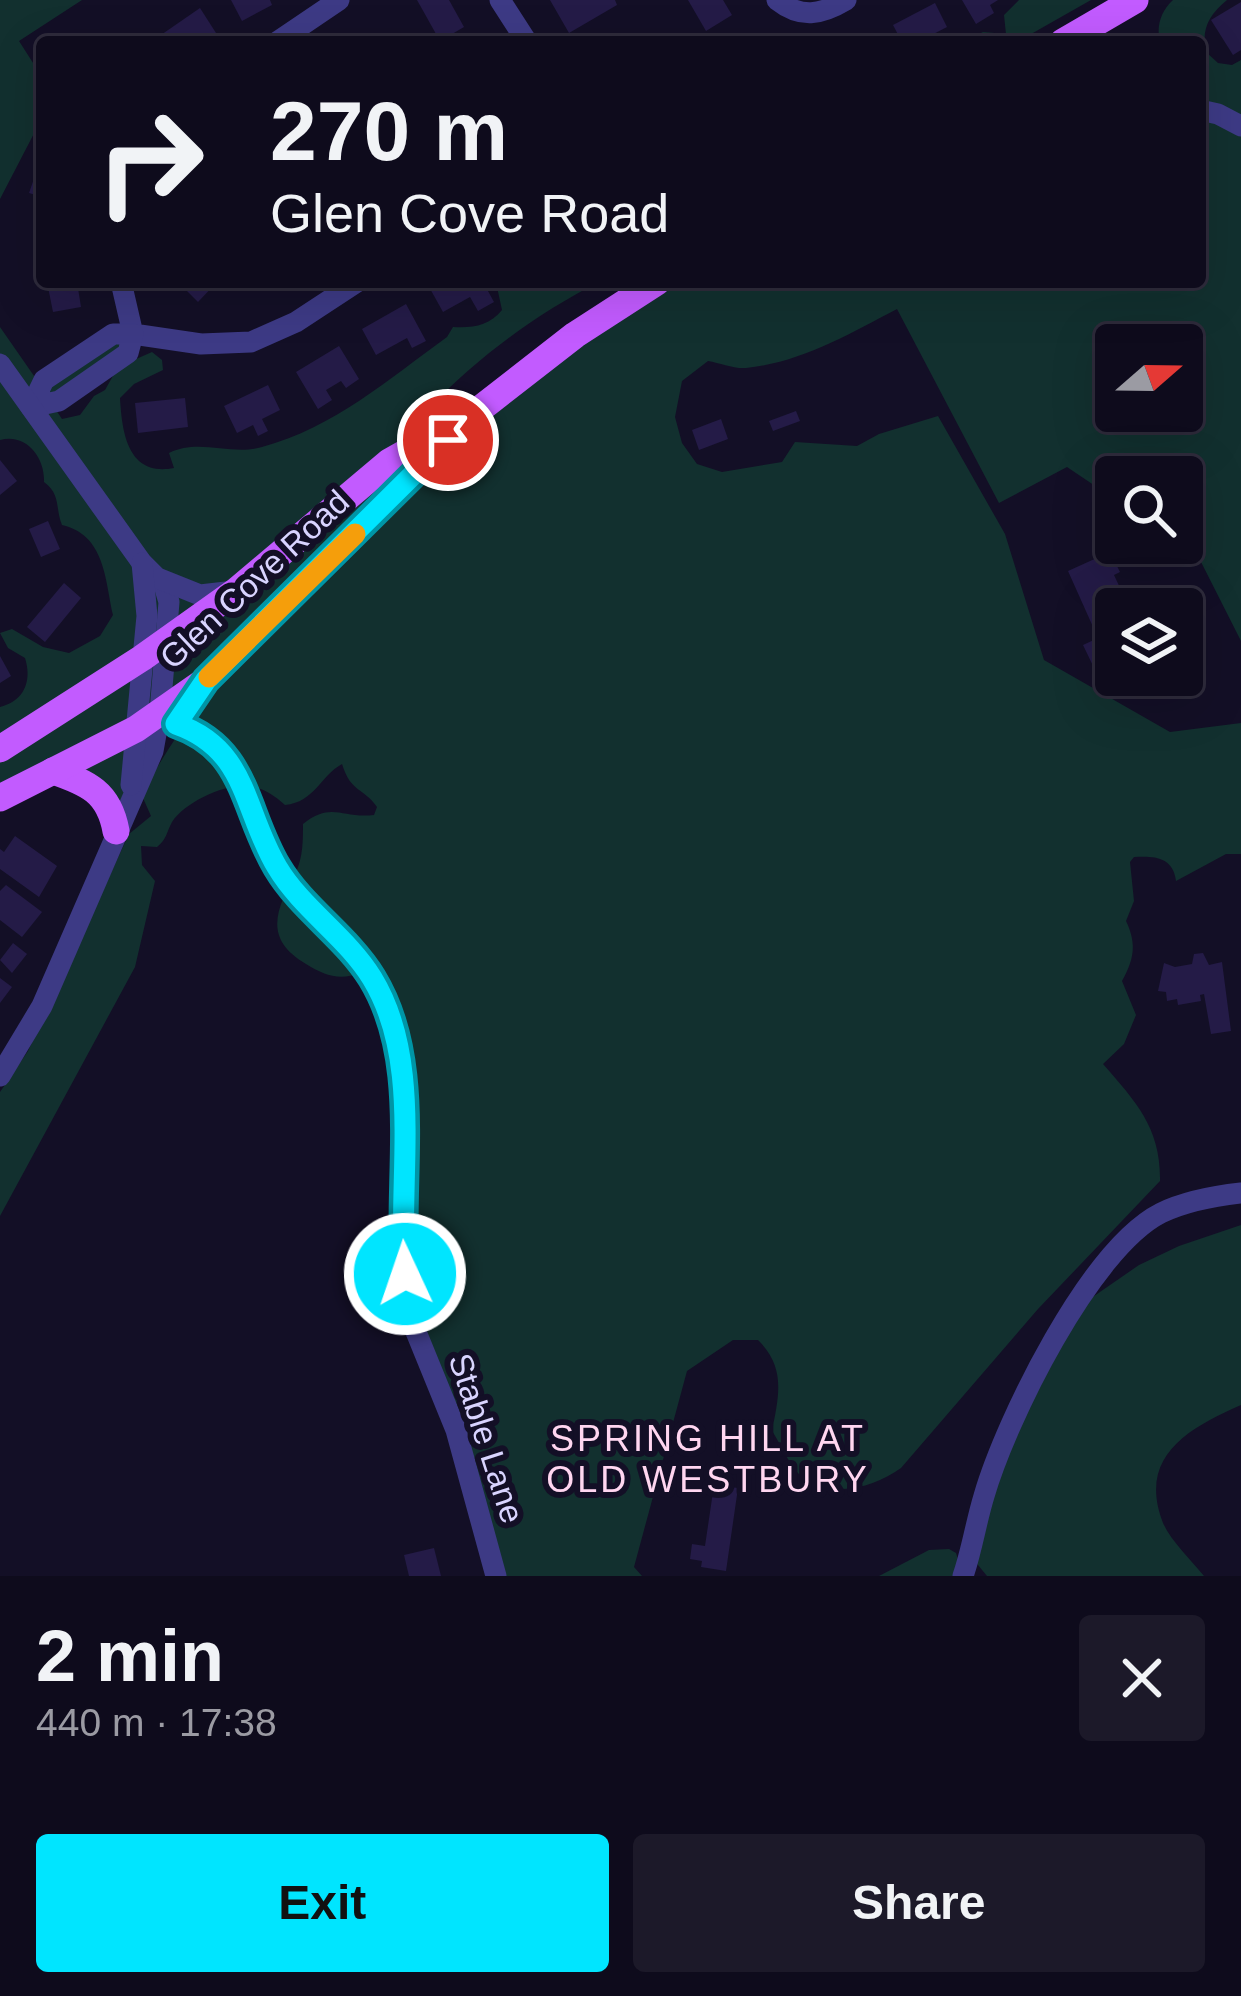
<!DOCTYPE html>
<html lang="en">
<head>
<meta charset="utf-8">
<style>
	:root { --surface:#0e0b1c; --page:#1c1929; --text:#f1f3f6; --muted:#9b9ba3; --line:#2e2b3b; --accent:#00e5ff }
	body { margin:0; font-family:Helvetica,sans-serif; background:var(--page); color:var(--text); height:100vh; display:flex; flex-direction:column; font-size:45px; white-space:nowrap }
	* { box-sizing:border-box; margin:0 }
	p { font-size:39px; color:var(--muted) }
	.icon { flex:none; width:66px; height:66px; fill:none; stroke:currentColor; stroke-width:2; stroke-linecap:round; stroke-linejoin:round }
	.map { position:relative; height:1576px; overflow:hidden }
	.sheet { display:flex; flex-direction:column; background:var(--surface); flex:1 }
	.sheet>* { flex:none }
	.hud { position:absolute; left:36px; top:36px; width:1170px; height:252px; border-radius:12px; box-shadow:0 12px 48px #0002,0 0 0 3px var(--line); background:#0e0b1c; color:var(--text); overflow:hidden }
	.needle { width:78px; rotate:70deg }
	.buttons { position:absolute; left:1095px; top:324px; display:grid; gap:24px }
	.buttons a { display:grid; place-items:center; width:108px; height:108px; border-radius:12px; background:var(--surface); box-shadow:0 12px 48px #0002,0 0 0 3px var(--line); font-size:60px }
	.pin { position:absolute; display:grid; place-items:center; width:102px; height:102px; color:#fff; margin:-51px; border:6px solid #fff; border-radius:50%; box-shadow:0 3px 12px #0007 }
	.me { position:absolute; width:132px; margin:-66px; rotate:357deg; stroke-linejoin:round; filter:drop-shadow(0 0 9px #0008) }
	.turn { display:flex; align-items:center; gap:42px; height:252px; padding:0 36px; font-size:54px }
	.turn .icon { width:156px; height:156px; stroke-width:2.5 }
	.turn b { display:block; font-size:84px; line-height:102px }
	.round { display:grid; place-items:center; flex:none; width:126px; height:126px; border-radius:12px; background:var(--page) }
	.head { display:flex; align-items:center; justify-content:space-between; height:204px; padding:0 36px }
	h1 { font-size:72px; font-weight:800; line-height:90px }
	.cta { display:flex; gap:24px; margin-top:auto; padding:24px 36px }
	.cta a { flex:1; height:138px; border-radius:12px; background:var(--accent); color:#111; font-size:48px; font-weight:800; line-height:138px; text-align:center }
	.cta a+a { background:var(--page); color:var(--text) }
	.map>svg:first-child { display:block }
	.green { fill:#12302f; fill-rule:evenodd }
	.building { fill:#241b47 }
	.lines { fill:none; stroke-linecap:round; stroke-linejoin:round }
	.minor { stroke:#3d3a85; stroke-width:21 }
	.major { stroke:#c25bff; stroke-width:27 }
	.route-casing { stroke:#0095a6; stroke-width:30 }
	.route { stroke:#00e5ff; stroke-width:21 }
	.slow { stroke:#f59e0b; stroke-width:21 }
	.labels { text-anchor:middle; stroke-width:12; stroke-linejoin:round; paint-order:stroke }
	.street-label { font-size:33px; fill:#d9d4ff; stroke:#130f26 }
	.neighbourhood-label { font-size:36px; letter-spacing:3px; fill:#ffd6f0; stroke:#130f26 }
</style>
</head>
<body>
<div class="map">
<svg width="1241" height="1576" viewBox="0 0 1241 1576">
	<rect width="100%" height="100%" fill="#130f26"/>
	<!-- green -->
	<g class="green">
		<path d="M 0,0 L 82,0 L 19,41 L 42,77 L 42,118 L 0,199 Z"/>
		<path d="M 1019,0 L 1091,0 L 1017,42 L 963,42 L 983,32 L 1006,34 L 1004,15 Z"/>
		<path d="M 1173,0 L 1227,0 C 1209,15 1201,29 1206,52 L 1218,63 L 1232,65 L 1241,60 L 1241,641 L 1199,558 L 1177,543 L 1182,543 L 1182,477 L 1116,477 L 1116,500 L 1067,467 L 999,503 L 897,309 C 847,335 802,362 746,368 C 734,369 720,363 708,361 L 682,381 L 675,417 L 682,443 L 697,464 L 722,472 L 782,462 L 795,442 L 857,446 L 879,434 L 938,416 L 1005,534 L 1044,660 L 1170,732 L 1241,723 L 1241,854 L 1226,854 L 1176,881 C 1173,856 1153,856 1134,857 L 1130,862 L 1134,901 L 1126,921 C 1137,944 1134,959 1122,981 L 1136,1015 L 1124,1044 L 1103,1064 C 1136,1102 1161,1128 1160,1181 L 1038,1309 L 901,1468 C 872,1488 837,1498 804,1478 C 791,1470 781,1444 772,1431 C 779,1395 786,1368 758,1340 L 733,1340 L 687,1371 L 634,1567 L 642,1576 L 496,1576 L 417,1319 C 432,1302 427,1282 405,1274 L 394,1038 L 360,973 C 339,981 324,975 306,964 C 260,937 279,906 296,872 C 303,857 303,840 303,824 C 332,801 342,819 374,815 L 377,807 C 363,787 351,793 342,764 C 320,776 315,802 285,805 C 275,796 265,789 251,786 C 227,782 185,802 172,822 C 166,833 167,839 157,847 L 141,846 L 142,865 L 155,881 L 135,967 L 0,1216 L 0,1092 L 28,1051 L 129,834 L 151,816 L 143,798 C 155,762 182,735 197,700 L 160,719 L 113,816 L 53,771 L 0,798 L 0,707 C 25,701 32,680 25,658 L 8,648 L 0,633 L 12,629 L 43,647 L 69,653 L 100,636 L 113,615 C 105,579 105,535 62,525 C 55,508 61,494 44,482 C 45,457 26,433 0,440 L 0,327 L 41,386 L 113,334 L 128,353 L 52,404 L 62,419 L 80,415 L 94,396 L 105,390 L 118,367 L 152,352 L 162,360 L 163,370 L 134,384 L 120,398 C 122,433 128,477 174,468 L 169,453 C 199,438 231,456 262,447 C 333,428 389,379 447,337 L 453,327 C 473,328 489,326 502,310 L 497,287 L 500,282 L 599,282 C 538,313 479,356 431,406 C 414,424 414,442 392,459 L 657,282 L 1200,282 L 1200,42 L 1160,42 C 1156,26 1161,11 1173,0 ZM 1116,345 L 1182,345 L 1182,411 L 1116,411 Z"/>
		<path d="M 1241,1225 L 1241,1405 C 1189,1428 1137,1456 1163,1523 C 1171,1541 1191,1560 1204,1576 L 987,1576 L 969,1554 L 984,1493 L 1084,1303 L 1139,1265 L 1179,1246 Z"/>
		<circle cx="402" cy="1300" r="20"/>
		<path d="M 949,1549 L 956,1553 L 963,1576 L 879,1576 L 929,1550 Z"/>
	</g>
	<!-- building -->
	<g class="building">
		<path d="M 231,0 L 270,0 L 272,5 L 242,21 Z"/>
		<path d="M 417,0 L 449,0 L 464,27 L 440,41 Z"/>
		<path d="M 550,0 L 615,0 L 617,5 L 569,33 Z"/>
		<path d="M 688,0 L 723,0 L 732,15 L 706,31 Z"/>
		<path d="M 962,0 L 998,0 L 990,5 L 994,13 L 976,24 Z"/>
		<path d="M 1241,2 L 1241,50 L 1233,55 L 1211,20 Z"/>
		<path d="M 935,3 L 947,27 L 918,42 L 902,42 L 893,25 Z"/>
		<path d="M 200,8 L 216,33 L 202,42 L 161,42 L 158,37 Z"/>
		<path d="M 37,170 L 42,172 L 42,197 L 29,193 Z"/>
		<path d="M 47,282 L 77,282 L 81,307 L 53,312 Z"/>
		<path d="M 178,282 L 217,282 L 198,302 Z"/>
		<path d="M 434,282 L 483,282 L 494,302 L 478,311 L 470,297 L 443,312 L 428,285 Z"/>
		<path d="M 406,304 L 426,341 L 412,348 L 407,338 L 376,355 L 362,329 Z"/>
		<path d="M 339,346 L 359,379 L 346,388 L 341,381 L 326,390 L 332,400 L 318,409 L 296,372 Z"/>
		<path d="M 268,385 L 280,410 L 262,419 L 268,431 L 258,436 L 253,425 L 237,433 L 224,406 Z"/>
		<path d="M 185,398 L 188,427 L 138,433 L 135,403 Z"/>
		<path d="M 796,411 L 800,421 L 773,431 L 769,421 Z"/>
		<path d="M 721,419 L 728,439 L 699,450 L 692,430 Z"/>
		<path d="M 0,460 L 17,481 L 0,495 Z"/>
		<path d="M 48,521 L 60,549 L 41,557 L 29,529 Z"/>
		<path d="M 1110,552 L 1120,572 L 1114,575 L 1130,609 L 1116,609 L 1116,660 L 1095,670 L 1083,645 L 1098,638 L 1068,571 Z"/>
		<path d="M 64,583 L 81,598 L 45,642 L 27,627 Z"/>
		<path d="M 0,656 L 11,676 L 0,683 Z"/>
		<path d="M 15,836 L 57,866 L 39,897 L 0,869 L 0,849 L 4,852 Z"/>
		<path d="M 6,885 L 42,912 L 22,937 L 0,920 L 0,891 Z"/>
		<path d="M 13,943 L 27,954 L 12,973 L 0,960 Z"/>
		<path d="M 1203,953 L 1209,965 L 1222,962 L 1231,1031 L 1211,1034 L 1204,994 L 1200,995 L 1201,1001 L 1178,1005 L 1177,999 L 1167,1001 L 1166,992 L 1158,991 L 1164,963 L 1175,967 L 1192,964 L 1194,954 Z"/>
		<path d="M 0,978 L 12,987 L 0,1003 Z"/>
		<path d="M 714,1485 L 738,1488 L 726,1571 L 701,1567 L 702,1561 L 690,1559 L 692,1544 L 705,1546 Z"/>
		<path d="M 434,1548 L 441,1576 L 409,1576 L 404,1555 Z"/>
	</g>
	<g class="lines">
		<!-- minor -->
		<g class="minor">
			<path d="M 500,0 L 527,42"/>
			<path d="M 777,0 C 801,19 821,15 846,0"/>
			<path d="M 277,42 L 339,0"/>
			<path d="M 1200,110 L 1218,114 L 1241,126"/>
			<path d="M 121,282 L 133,334 L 201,344 L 251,342 L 296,322 L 357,282"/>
			<path d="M 113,334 L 133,334 L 128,353 L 59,401 L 31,407 L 44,380 Z"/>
			<path d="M 0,364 L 142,563 L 164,585 L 169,602 L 160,712 L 153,751 L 42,1006 L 0,1076"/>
			<path d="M 160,579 L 200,595 L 235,591"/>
			<path d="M 176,724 C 246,749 244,811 277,867 C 302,909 346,936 372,978 C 424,1062 397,1180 405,1274"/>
			<path d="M 131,785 L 147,616 L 142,563"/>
			<circle cx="401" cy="1299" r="25"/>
			<path d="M 412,1322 L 456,1430 L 496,1576"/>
			<path d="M 963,1576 C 972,1550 976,1522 984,1496 C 1006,1420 1090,1249 1161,1213 C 1186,1201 1214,1196 1241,1193"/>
		</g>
		<!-- major -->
		<g class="major">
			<path d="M 1063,42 L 1135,0"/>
			<path d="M 0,749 L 142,658 L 236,591 L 389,462 L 444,431"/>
			<path d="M 53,771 C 88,783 109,792 116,831"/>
			<path d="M 0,798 L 136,729 L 206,680 L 471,416 L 575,335 L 657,282"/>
		</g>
	</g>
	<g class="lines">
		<defs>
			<path id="route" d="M 405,1274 C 397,1180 424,1063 372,978 C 346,936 302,909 277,867 C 243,810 248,749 176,724 L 206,680 L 448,440"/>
		</defs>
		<!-- route casing -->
		<use href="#route" class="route-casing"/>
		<!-- route -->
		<use href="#route" class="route"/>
		<!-- slow -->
		<path class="slow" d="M 209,677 L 355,534"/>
	</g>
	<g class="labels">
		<!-- street labels -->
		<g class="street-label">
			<text transform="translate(254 579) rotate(-43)" y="12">Glen Cove Road</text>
			<text transform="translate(487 1438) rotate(72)" y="12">Stable Lane</text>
		</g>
		<!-- neighbourhood labels -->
		<g class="neighbourhood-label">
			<text x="708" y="1451">SPRING HILL AT<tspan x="708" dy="41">OLD WESTBURY</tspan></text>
		</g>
	</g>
</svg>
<div class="buttons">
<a><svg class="needle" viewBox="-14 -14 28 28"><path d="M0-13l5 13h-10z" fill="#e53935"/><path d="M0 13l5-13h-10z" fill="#9b9ba3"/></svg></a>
<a><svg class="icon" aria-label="search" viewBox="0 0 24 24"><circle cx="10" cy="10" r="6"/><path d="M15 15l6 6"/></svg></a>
<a><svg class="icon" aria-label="layers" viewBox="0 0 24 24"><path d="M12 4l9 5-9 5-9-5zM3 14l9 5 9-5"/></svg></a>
</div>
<div class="pin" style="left:448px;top:440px;background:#d93025"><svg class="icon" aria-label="arrive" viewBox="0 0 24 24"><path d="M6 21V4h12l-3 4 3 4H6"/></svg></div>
<svg class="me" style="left:405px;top:1274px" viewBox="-20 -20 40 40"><circle r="17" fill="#00e5ff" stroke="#fff" stroke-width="3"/><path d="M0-11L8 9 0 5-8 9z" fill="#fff"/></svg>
<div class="hud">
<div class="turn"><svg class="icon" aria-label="right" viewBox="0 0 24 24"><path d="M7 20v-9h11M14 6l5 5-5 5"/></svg><div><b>270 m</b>Glen Cove Road</div></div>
</div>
</div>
<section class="sheet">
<div class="head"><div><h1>2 min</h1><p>440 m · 17:38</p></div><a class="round"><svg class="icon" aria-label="close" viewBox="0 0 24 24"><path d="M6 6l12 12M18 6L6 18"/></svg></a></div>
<div class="cta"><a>Exit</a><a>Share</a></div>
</section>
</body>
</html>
